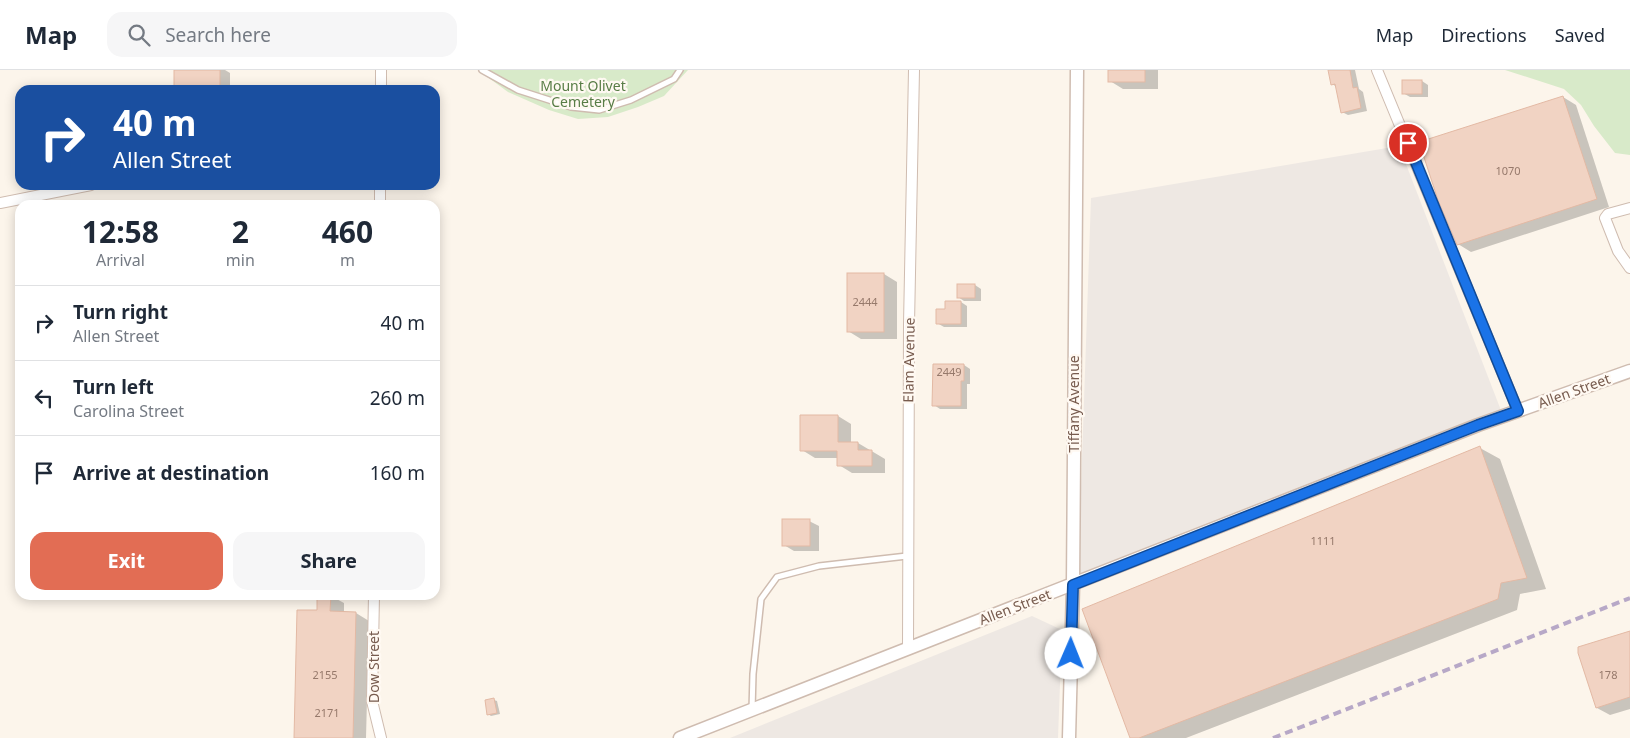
<!DOCTYPE html>
<html lang="en">
<head>
<meta charset="utf-8">
<style>
	:root { --surface:#fff; --page:#f6f6f7; --text:#1f2937; --muted:#747a83; --line:#e0e1e3; --accent:#e26d54 }
	body { margin:0; font-family:"Noto Sans",sans-serif; background:var(--page); color:var(--text); height:100vh; display:flex; flex-direction:column; font-size:19px; white-space:nowrap }
	* { box-sizing:border-box; margin:0 }
	p { font-size:16px; color:var(--muted) }
	.icon { flex:none; width:28px; height:28px; fill:none; stroke:currentColor; stroke-width:2; stroke-linecap:round; stroke-linejoin:round }
	.map { position:relative; flex:1; overflow:hidden }
	.details { position:absolute; left:15px; top:130px; width:425px; height:400px; display:flex; flex-direction:column; background:var(--surface); border-radius:15px; box-shadow:0 2px 12px #0003 }
	.details>* { flex:none }
	.top-card { position:absolute; left:15px; top:15px; width:425px; height:105px; border-radius:15px; box-shadow:0 2px 12px #0003; background:#1a4fa0; color:#fff; overflow:hidden }
	.pin { position:absolute; display:grid; place-items:center; width:42px; height:42px; color:#fff; margin:-21px; border:2px solid #fff; border-radius:50%; box-shadow:0 1px 5px #0007 }
	.me { position:absolute; width:55px; margin:-28px; rotate:1deg; stroke-linejoin:round; filter:drop-shadow(0 0 4px #0008) }
	.turn { display:flex; align-items:center; gap:18px; height:105px; padding:0 15px; font-size:22px }
	.turn .icon { width:65px; height:65px; stroke-width:2.5 }
	.turn b { display:block; font-size:35px; line-height:42px }
	.eta { display:flex; justify-content:space-evenly; align-items:center; height:85px; text-align:center }
	.eta b { font-size:30px; font-weight:700; line-height:35px }
	.action { display:flex; gap:10px; margin-top:auto; padding:10px 15px }
	.action a { flex:1; height:58px; border-radius:15px; background:var(--accent); color:#fff; font-size:20px; font-weight:700; line-height:58px; text-align:center }
	.action a+a { background:var(--page); color:var(--text) }
	ul { padding:0; list-style:none }
	li { display:flex; align-items:center; gap:15px; height:75px; padding:0 15px; border-top:1px solid var(--line) }
	li div { flex:1 }
	li b { display:block; font-size:19px }
	li em { font-style:normal }
	header { display:flex; align-items:center; gap:30px; box-sizing:border-box; height:70px; padding:0 25px; background:var(--surface); border-bottom:1px solid var(--line) }
	header strong { font-size:24px }
	nav { display:flex; gap:28px; margin-inline-start:auto; font-size:18px }
	.search { width:350px; height:45px; background:var(--page); display:flex; align-items:center; gap:12px; box-sizing:border-box; padding:0 18px; border-radius:15px; color:var(--muted); font-size:19px }
	.map>svg:first-child { display:block }
	.industrial { fill:#eee8e3 }
	.green { fill:#d8eac9 }
	.shadow { fill:#0003 }
	.building { fill:#f1d3c3; stroke:#e3b9a4 }
	.lines { fill:none; stroke-linecap:round; stroke-linejoin:round }
	.service-casing { stroke:#cfbcb0; stroke-width:8 }
	.minor-casing { stroke:#cfbcb0; stroke-width:12 }
	.tertiary-casing { stroke:#cfbcb0; stroke-width:15 }
	.service { stroke:#fff; stroke-width:5 }
	.minor { stroke:#fff; stroke-width:10 }
	.tertiary { stroke:#fff; stroke-width:12 }
	.rail { stroke:#b7a8c7; stroke-width:4; stroke-dasharray:8 5; stroke-linecap:butt }
	.route-casing { stroke:#114b97; stroke-width:12 }
	.route { stroke:#1a73e8; stroke-width:9 }
	.labels { text-anchor:middle; stroke-width:4.5; stroke-linejoin:round; paint-order:stroke }
	.number-label { font-size:11px; fill:#96796b }
	.park-label { font-size:14px; fill:#587d46; stroke:#fff9f2 }
	.street-label { font-size:14px; fill:#775b4e; stroke:#fff9f2 }
</style>
</head>
<body>
<header>
<strong>Map</strong>
<div class="search"><svg class="icon" aria-label="search" viewBox="0 0 24 24"><circle cx="10" cy="10" r="6"/><path d="M15 15l6 6"/></svg>Search here</div>
<nav><a>Map</a><a>Directions</a><a>Saved</a></nav>
</header>
<div class="map">
<svg width="1630" height="668" viewBox="0 0 1630 668">
	<rect width="100%" height="100%" fill="#fcf5eb"/>
	<!-- industrial -->
	<g class="industrial">
		<path d="M 1399,76 L 1502,343 L 1078,505 L 1091,128 Z"/>
		<path d="M 1032,546 L 1062,560 L 1058,668 L 730,668 Z"/>
	</g>
	<!-- green -->
	<g class="green">
		<path d="M 478,0 L 688,0 L 664,26 L 638,37 L 608,47 L 578,49 L 549,40 L 508,22 Z"/>
		<path d="M 1505,0 L 1630,0 L 1630,85 L 1615,83 L 1594,56 L 1581,35 L 1564,19 Z"/>
	</g>
	<!-- shadow -->
	<g class="shadow">
		<path d="M 176,0 L 225,0 L 230,3 L 230,20 L 176,20 Z"/>
		<path d="M 1110,0 L 1158,0 L 1158,19 L 1123,19 L 1110,11 Z"/>
		<path d="M 1329,0 L 1355,0 L 1359,19 L 1363,22 L 1367,41 L 1348,45 L 1342,42 L 1337,17 L 1332,14 Z"/>
		<path d="M 1422,11 L 1428,15 L 1428,27 L 1410,27 L 1403,23 Z"/>
		<path d="M 1563,27 L 1576,35 L 1609,137 L 1471,182 L 1458,174 Z"/>
		<path d="M 884,204 L 897,212 L 897,269 L 861,269 L 848,261 Z"/>
		<path d="M 975,215 L 981,219 L 981,231 L 964,231 L 958,227 Z"/>
		<path d="M 961,232 L 967,236 L 967,257 L 944,257 L 937,253 L 946,240 Z"/>
		<path d="M 964,295 L 970,299 L 970,314 L 967,314 L 967,339 L 940,339 L 934,335 Z"/>
		<path d="M 838,346 L 851,354 L 851,373 L 858,373 L 885,389 L 885,403 L 852,403 L 839,395 L 839,388 L 815,388 L 802,380 Z"/>
		<path d="M 1480,378 L 1500,389 L 1546,519 L 1520,524 L 1517,540 L 1186,668 L 1131,668 Z"/>
		<path d="M 809,451 L 819,456 L 819,481 L 794,481 L 784,475 Z"/>
		<path d="M 331,526 L 344,533 L 344,543 L 356,543 L 369,551 L 366,668 L 295,668 L 318,541 Z"/>
		<path d="M 1630,562 L 1630,639 L 1610,645 L 1597,638 Z"/>
		<path d="M 494,630 L 497,631 L 500,644 L 491,646 L 488,644 Z"/>
	</g>
	<!-- building -->
	<g class="building">
		<rect x="174" y="0" width="46" height="20"/>
		<rect x="1108" y="0" width="37" height="12"/>
		<path d="M 1328,0 L 1350,0 L 1353,18 L 1357,17 L 1361,38 L 1341,43 L 1335,14 L 1331,15 Z"/>
		<rect x="1402" y="10" width="20" height="14"/>
		<path d="M 1563,26 L 1597,129 L 1457,175 L 1438,130 L 1419,72 Z"/>
		<rect x="847" y="203" width="37" height="59"/>
		<rect x="957" y="214" width="18" height="14"/>
		<path d="M 945,231 L 961,231 L 961,254 L 936,254 L 936,239 L 945,239 Z"/>
		<path d="M 933,294 L 964,294 L 964,311 L 961,311 L 961,336 L 932,336 Z"/>
		<path d="M 800,345 L 838,345 L 838,372 L 858,372 L 858,380 L 872,380 L 872,396 L 837,396 L 837,381 L 800,381 Z"/>
		<path d="M 1480,376 L 1527,508 L 1501,513 L 1498,529 L 1139,668 L 1130,668 L 1082,539 Z"/>
		<rect x="782" y="449" width="28" height="27"/>
		<path d="M 317,525 L 331,525 L 330,541 L 356,542 L 353,668 L 294,668 L 297,540 L 317,540 Z"/>
		<path d="M 1630,561 L 1630,627 L 1596,638 L 1578,583 L 1578,577 Z"/>
		<path d="M 494,628 L 497,643 L 487,645 L 485,630 Z"/>
	</g>
	<g class="lines">
		<defs>
			<g id="service">
				<path d="M 482,0 L 518,20 L 571,37 L 599,40 L 631,30 L 674,9 L 680,0"/>
				<path d="M 752,640 L 753,604 L 761,529 L 777,507 L 819,496 L 907,486"/>
			</g>
			<g id="minor">
				<path d="M 1377,0 L 1518,341"/>
				<path d="M 381,20 L 381,0"/>
				<path d="M 0,133 L 91,115"/>
				<path d="M 380,135 L 380,115"/>
				<path d="M 1630,138 L 1608,144 L 1605,148 L 1618,181 L 1630,198"/>
				<path d="M 374,525 L 372,631 L 381,668"/>
				<path d="M 908,579 L 909,254 L 914,0"/>
			</g>
			<g id="tertiary">
				<path d="M 680,668 L 1478,355 L 1630,301"/>
				<path d="M 1069,668 L 1073,515 L 1077,0"/>
			</g>
		</defs>
		<!-- service casing -->
		<use href="#service" class="service-casing"/>
		<!-- minor casing -->
		<use href="#minor" class="minor-casing"/>
		<!-- tertiary casing -->
		<use href="#tertiary" class="tertiary-casing"/>
		<!-- service -->
		<use href="#service" class="service"/>
		<!-- minor -->
		<use href="#minor" class="minor"/>
		<!-- tertiary -->
		<use href="#tertiary" class="tertiary"/>
		<!-- rail -->
		<path class="rail" d="M 1273,668 L 1630,528"/>
	</g>
	<g class="lines">
		<defs>
			<path id="route" d="M 1071,584 L 1073,515 L 1478,355 L 1518,341 L 1408,73"/>
		</defs>
		<!-- route casing -->
		<use href="#route" class="route-casing"/>
		<!-- route -->
		<use href="#route" class="route"/>
	</g>
	<g class="labels">
		<!-- number labels -->
		<g class="number-label">
			<text x="1508" y="105">1070</text>
			<text x="865" y="236">2444</text>
			<text x="949" y="306">2449</text>
			<text x="1323" y="475">1111</text>
			<text x="325" y="609">2155</text>
			<text x="1608" y="609">178</text>
			<text x="327" y="647">2171</text>
		</g>
		<!-- park labels -->
		<g class="park-label">
			<text x="583" y="21">Mount Olivet<tspan x="583" dy="16">Cemetery</tspan></text>
		</g>
		<!-- street labels -->
		<g class="street-label">
			<text transform="translate(909 290) rotate(-89)" y="5">Elam Avenue</text>
			<text transform="translate(1574 321) rotate(-20)" y="5">Allen Street</text>
			<text transform="translate(1074 334) rotate(-90)" y="5">Tiffany Avenue</text>
			<text transform="translate(1015 537) rotate(-21)" y="5">Allen Street</text>
			<text transform="translate(374 597) rotate(-90)" y="5">Dow Street</text>
		</g>
	</g>
</svg>
<div class="pin" style="left:1408px;top:73px;background:#d93025"><svg class="icon" aria-label="arrive" viewBox="0 0 24 24"><path d="M6 21V4h12l-3 4 3 4H6"/></svg></div>
<svg class="me" style="left:1071px;top:584px" viewBox="-20 -20 40 40"><circle r="19" fill="#fff"/><path d="M0-13L10 11 0 6-10 11z" fill="#1a73e8"/></svg>
<div class="top-card">
<div class="turn"><svg class="icon" aria-label="right" viewBox="0 0 24 24"><path d="M7 20v-9h11M14 6l5 5-5 5"/></svg><div><b>40 m</b>Allen Street</div></div>
</div>
<section class="details">
<div class="eta">
<div><b>12:58</b><p>Arrival</p></div>
<div><b>2</b><p>min</p></div>
<div><b>460</b><p>m</p></div>
</div>
<ul>
<li><svg class="icon" aria-label="right" viewBox="0 0 24 24"><path d="M7 20v-9h11M14 6l5 5-5 5"/></svg><div><b>Turn right</b><p>Allen Street</p></div><em>40 m</em></li>
<li><svg class="icon" aria-label="left" viewBox="0 0 24 24"><path d="M17 20v-9H6M10 6l-5 5 5 5"/></svg><div><b>Turn left</b><p>Carolina Street</p></div><em>260 m</em></li>
<li><svg class="icon" aria-label="arrive" viewBox="0 0 24 24"><path d="M6 21V4h12l-3 4 3 4H6"/></svg><div><b>Arrive at destination</b></div><em>160 m</em></li>
</ul>
<div class="action"><a>Exit</a><a>Share</a></div>
</section>
</div>
</body>
</html>
